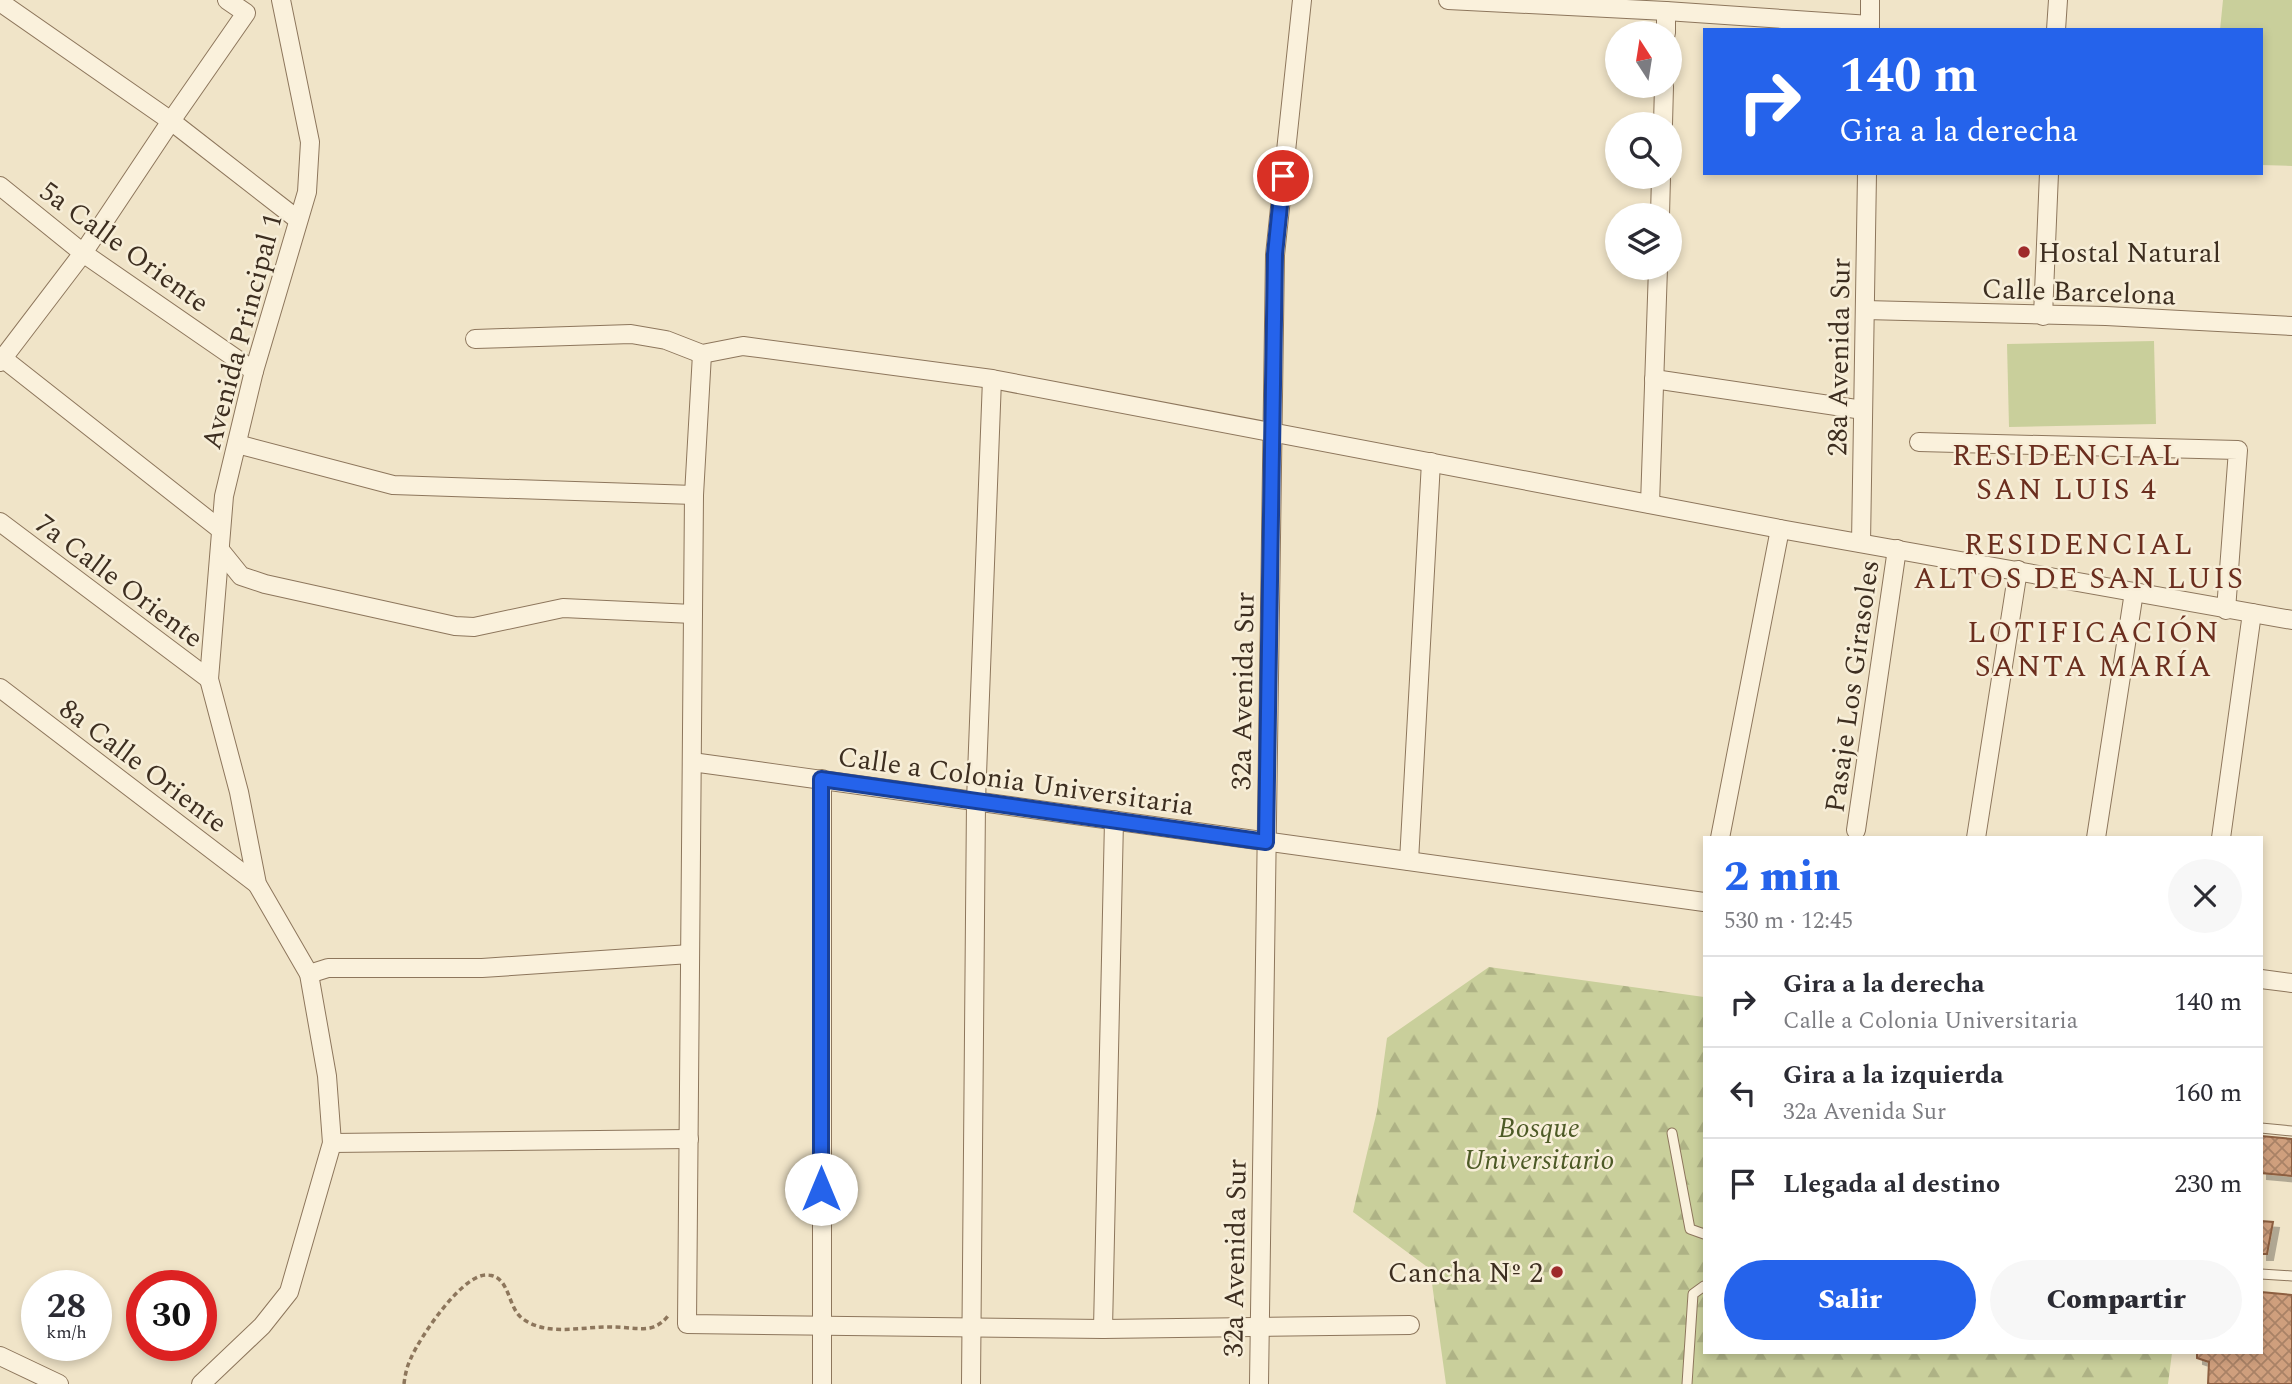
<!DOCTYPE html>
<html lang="es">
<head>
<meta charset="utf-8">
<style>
	:root { --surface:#fff; --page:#f7f7f7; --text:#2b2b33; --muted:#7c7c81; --line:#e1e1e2; --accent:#2563eb }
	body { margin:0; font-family:Spectral,serif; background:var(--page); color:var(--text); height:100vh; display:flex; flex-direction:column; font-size:26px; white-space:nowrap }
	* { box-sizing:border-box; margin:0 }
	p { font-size:23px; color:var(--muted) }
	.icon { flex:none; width:38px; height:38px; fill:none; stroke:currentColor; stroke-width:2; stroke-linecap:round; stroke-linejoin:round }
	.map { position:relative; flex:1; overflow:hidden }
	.details { position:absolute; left:1703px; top:836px; width:560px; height:518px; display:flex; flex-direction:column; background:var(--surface); border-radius:0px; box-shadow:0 4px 10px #0003 }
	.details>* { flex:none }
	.guide { position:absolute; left:1703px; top:28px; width:560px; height:147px; border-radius:0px; box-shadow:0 4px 10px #0003; background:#2563eb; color:#fff; overflow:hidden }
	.needle { width:46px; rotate:348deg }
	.controls { position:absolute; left:1605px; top:21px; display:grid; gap:14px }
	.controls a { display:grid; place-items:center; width:77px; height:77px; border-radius:50%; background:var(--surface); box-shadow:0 4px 10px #0003; font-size:35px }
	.speed { position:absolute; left:21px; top:1270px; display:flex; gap:14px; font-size:35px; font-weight:700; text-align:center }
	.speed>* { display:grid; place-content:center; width:91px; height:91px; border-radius:50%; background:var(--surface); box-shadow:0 4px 10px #0003; line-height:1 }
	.speed small { font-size:18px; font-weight:400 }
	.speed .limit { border:10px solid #d22; background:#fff; color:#111 }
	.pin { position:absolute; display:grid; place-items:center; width:60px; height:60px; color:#fff; margin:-30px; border:4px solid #fff; border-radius:50%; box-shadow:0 2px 7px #0007 }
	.me { position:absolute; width:77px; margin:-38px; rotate:0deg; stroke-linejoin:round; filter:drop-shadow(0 0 5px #0008) }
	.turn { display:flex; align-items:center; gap:24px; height:147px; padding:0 21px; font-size:32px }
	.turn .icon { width:91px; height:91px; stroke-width:2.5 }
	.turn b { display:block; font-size:49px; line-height:60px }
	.round { display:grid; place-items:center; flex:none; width:74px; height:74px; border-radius:37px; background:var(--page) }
	.headline { display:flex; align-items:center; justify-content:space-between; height:119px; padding:0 21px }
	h1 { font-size:42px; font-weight:800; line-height:52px; color:var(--accent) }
	.action { display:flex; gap:14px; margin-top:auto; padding:14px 21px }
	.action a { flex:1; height:80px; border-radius:42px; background:var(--accent); color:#fff; font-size:28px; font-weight:800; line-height:80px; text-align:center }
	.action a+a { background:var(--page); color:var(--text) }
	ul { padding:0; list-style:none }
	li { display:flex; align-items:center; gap:21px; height:91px; padding:0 21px; border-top:2px solid var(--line) }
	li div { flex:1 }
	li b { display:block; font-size:26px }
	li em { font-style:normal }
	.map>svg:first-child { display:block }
	.grass { fill:#c9cf9b }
	.forest { fill:url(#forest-firs) }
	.building { fill:url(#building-cross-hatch); stroke:#8d5f41; stroke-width:2; filter:url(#shadow) }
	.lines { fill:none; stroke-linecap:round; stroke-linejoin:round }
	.lane-casing { stroke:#8d765c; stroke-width:11 }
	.street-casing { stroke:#8d765c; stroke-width:20 }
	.path { stroke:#8d765c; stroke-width:3.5; stroke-dasharray:5 3.5; stroke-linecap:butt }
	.lane { stroke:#faf1dc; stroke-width:9 }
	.street { stroke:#faf1dc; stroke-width:18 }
	.route-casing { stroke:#184099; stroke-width:18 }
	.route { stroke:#2563eb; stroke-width:12 }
	.poi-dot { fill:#9e2a2b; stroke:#f7eed8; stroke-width:2.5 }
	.labels { text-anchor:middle; stroke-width:5; stroke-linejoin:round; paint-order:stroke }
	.street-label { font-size:28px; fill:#3d2e20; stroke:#f7eed8 }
	.poi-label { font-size:28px; fill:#3d2e20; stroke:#f7eed8; text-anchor:start }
	.park-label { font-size:28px; font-style:italic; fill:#4d5a26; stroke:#f7eed8 }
	.neighbourhood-label { font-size:30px; letter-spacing:2px; fill:#6b2e1e; stroke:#f7eed8 }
</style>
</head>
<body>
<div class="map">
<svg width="2292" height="1384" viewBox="0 0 2292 1384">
	<defs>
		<pattern id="forest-firs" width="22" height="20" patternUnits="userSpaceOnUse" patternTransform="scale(1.75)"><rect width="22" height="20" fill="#c9cf9b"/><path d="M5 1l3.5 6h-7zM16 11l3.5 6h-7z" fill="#aeb285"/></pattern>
		<pattern id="building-cross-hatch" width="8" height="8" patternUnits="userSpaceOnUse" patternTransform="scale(1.75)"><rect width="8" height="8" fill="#cf9f7d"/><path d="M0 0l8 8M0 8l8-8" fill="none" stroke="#a98266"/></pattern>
		<filter id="shadow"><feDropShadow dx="6" dy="6" stdDeviation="0" flood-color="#0004"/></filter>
	</defs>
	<rect width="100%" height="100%" fill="#f0e4c8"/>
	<!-- grass -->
	<g class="grass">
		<path d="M 2223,0 L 2292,0 L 2292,166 L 2261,165 L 2261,30 L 2220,30 Z"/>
		<path d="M 2154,341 L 2156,424 L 2009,427 L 2007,344 Z"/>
	</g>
	<!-- forest -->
	<path class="forest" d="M 1489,967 L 1704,997 L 1704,1353 L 2172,1353 L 2168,1384 L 1446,1384 L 1430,1269 L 1353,1212 L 1377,1111 L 1387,1038 Z"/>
	<!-- building -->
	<g class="building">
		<path d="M 2261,1136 L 2292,1139 L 2292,1176 L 2261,1173 Z"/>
		<path d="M 2261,1221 L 2273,1222 L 2267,1254 L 2261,1254 Z"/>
		<path d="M 2261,1292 L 2292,1295 L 2292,1384 L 2208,1384 L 2209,1362 L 2197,1358 L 2197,1353 L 2261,1353 Z"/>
	</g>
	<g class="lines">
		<defs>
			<g id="lane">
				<path d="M 2261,1128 L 2292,1131"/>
				<path d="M 1672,1133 L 1690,1229 L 1704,1234"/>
				<path d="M 2261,1274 L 2292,1276"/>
				<path d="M 1687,1384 L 1693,1294 L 1704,1286"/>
			</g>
			<g id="street">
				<path d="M 1448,0 L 1666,11 L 1870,25"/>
				<path d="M 0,2 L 171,121 L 297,219"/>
				<path d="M 1870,30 L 1870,0"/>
				<path d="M 2056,30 L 2058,0"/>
				<path d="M 1666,33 L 1666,11"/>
				<path d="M 1663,124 L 1664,86"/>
				<path d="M 0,186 L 83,253 L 254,371"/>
				<path d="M 1660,215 L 1661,177"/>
				<path d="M 1865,310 L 2106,316 L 2292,326"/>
				<path d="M 2043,316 L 2049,173"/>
				<path d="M 475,339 L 631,334 L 666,340 L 702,354 L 743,346 L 992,379 L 1780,529 L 2292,620"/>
				<path d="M 702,354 L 694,495 L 687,1324 L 1103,1329 L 1410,1325"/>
				<path d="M 0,356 L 221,530"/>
				<path d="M 0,362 L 83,253 L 171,121 L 246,13 L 227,0"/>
				<path d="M 1654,379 L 1863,410"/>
				<path d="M 1919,442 L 2238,450 L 2226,610"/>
				<path d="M 237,444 L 393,485 L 694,495"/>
				<path d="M 1650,504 L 1658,268"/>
				<path d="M 0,522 L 209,679"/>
				<path d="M 1861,543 L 1867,173"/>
				<path d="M 220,550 L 241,576 L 265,584 L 455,626 L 474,627 L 563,608 L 693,614"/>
				<path d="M 0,688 L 257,884"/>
				<path d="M 692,762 L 1704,902"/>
				<path d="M 822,779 L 822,1384"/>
				<path d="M 1856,830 L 1897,549"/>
				<path d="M 1720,838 L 1780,529"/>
				<path d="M 1976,838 L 2018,570"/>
				<path d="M 2096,838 L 2134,592"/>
				<path d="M 2221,838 L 2252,613"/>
				<path d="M 1409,861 L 1431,462"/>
				<path d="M 309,974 L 328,968 L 482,968 L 690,954"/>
				<path d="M 2261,979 L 2292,983"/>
				<path d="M 332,1143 L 689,1139"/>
				<path d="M 1103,1329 L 1114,820"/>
				<path d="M 0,1356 L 59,1384"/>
				<path d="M 201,1384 L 262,1326 L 289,1292 L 332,1143 L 327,1076 L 309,974 L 257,884 L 239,792 L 209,679 L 224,496 L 254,371 L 307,192 L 310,142 L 281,0"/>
				<path d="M 971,1384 L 976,801 L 992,379"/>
				<path d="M 1259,1384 L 1275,255 L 1302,0"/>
			</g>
		</defs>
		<!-- lane casing -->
		<use href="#lane" class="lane-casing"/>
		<!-- street casing -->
		<use href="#street" class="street-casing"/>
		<!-- path -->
		<path class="path" d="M 404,1384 C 405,1375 407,1366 411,1358 C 420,1337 464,1271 489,1275 C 511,1278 507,1308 523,1319 C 548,1337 584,1326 613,1327 C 625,1327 638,1330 650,1328 C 658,1326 663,1322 668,1316"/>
		<!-- lane -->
		<use href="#lane" class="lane"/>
		<!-- street -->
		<use href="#street" class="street"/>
	</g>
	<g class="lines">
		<defs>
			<path id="route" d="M 821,1189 L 821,779 L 1266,842 L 1275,254 L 1283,176"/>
		</defs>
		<!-- route casing -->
		<use href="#route" class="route-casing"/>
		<!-- route -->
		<use href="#route" class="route"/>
	</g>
	<!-- markers -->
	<g class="poi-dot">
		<circle cx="2024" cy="252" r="7"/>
		<circle cx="1557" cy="1272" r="7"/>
	</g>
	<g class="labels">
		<!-- street labels -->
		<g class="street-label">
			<text transform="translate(125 246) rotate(36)" y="10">5a Calle Oriente</text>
			<text transform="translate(2079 291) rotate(2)" y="10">Calle Barcelona</text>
			<text transform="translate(241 331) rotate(-75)" y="10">Avenida Principal 1</text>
			<text transform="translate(1838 357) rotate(-89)" y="10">28a Avenida Sur</text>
			<text transform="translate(120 580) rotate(37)" y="10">7a Calle Oriente</text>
			<text transform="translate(1851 686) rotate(-82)" y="10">Pasaje Los Girasoles</text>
			<text transform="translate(1242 691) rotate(-89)" y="10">32a Avenida Sur</text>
			<text transform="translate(144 765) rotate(37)" y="10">8a Calle Oriente</text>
			<text transform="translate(1016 780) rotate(8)" y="10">Calle a Colonia Universitaria</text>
			<text transform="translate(1234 1258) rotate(-89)" y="10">32a Avenida Sur</text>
		</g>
		<!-- poi labels -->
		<g class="poi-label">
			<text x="2038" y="262">Hostal Natural</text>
			<text x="1543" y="1282" text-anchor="end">Cancha Nº 2</text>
		</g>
		<!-- park labels -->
		<g class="park-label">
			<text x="1539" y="1137">Bosque<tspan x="1539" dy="32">Universitario</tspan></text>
		</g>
		<!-- neighbourhood labels -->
		<g class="neighbourhood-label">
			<text x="2067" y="465">RESIDENCIAL<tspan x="2067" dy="34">SAN LUIS 4</tspan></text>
			<text x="2079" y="554">RESIDENCIAL<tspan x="2079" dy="34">ALTOS DE SAN LUIS</tspan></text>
			<text x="2094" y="642">LOTIFICACIÓN<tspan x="2094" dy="34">SANTA MARÍA</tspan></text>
		</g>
	</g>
</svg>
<div class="controls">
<a><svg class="needle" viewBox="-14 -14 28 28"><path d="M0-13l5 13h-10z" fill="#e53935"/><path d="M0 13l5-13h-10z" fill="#7c7c81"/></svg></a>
<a><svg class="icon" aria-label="search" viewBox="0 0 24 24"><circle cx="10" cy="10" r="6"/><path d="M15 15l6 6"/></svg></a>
<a><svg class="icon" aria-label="layers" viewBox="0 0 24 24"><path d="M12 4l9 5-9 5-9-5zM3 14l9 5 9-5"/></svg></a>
</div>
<div class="speed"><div>28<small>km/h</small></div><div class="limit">30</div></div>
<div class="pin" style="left:1283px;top:176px;background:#d93025"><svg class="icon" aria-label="arrive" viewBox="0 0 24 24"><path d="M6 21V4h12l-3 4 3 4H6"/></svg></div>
<svg class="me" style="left:821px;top:1189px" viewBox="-20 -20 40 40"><circle r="19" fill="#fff"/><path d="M0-13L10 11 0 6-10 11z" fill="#2563eb"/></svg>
<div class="guide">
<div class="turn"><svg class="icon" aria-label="right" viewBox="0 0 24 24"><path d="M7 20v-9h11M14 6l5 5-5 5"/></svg><div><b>140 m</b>Gira a la derecha</div></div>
</div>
<section class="details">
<div class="headline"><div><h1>2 min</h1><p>530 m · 12:45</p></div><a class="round"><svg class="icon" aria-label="close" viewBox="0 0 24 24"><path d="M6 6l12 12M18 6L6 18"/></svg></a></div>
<ul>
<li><svg class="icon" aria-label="right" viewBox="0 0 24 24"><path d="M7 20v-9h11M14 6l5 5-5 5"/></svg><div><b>Gira a la derecha</b><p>Calle a Colonia Universitaria</p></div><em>140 m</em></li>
<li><svg class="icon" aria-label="left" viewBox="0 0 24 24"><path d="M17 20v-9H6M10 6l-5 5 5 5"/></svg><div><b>Gira a la izquierda</b><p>32a Avenida Sur</p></div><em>160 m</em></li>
<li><svg class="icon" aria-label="arrive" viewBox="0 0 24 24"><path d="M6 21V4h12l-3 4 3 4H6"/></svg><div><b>Llegada al destino</b></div><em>230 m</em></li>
</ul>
<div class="action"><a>Salir</a><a>Compartir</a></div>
</section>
</div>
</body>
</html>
